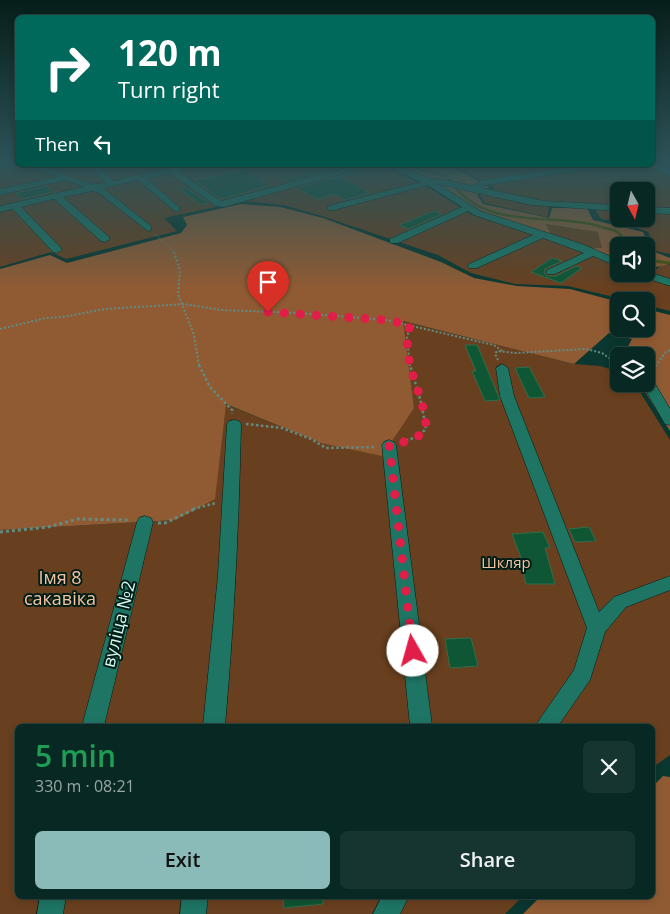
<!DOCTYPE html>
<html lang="en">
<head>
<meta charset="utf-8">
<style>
	:root { --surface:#082923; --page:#163530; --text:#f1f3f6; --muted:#98a6a6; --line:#294541; --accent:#8bbbb9 }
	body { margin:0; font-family:"Open Sans",sans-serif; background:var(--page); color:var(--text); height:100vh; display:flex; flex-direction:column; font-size:19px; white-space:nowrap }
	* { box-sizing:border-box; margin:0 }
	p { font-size:16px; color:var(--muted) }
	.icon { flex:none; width:28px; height:28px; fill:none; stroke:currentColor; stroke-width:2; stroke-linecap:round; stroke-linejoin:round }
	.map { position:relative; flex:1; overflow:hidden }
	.details { position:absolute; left:15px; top:724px; width:640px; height:175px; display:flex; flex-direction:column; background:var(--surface); border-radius:8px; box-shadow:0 2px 8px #0003,0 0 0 1px var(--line) }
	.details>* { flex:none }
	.top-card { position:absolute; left:15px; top:15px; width:640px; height:152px; border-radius:8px; box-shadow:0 2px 8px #0003,0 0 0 1px var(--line); background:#00695c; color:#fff; overflow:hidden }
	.needle { width:32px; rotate:172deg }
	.tools { position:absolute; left:610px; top:182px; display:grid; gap:10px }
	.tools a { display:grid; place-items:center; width:45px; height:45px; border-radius:8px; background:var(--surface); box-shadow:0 2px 8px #0003,0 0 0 1px var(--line); font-size:25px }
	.pin { position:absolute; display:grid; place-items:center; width:42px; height:42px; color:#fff; margin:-51px -21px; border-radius:50% 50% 50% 0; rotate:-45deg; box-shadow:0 0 5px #0007 }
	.pin .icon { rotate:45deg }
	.me { position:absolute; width:55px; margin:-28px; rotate:353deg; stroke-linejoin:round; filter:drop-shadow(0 0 4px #0008) }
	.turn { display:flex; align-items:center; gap:18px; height:105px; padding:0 20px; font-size:22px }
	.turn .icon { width:65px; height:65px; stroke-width:2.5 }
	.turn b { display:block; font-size:35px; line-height:42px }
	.then { display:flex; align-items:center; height:48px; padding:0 20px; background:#0003; gap:10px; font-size:19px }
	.round { display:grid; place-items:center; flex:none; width:52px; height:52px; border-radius:8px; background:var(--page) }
	.head { display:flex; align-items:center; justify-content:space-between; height:85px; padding:0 20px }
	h1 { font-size:30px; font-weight:600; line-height:38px; color:#1e9e55 }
	.button { display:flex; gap:10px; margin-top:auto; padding:10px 20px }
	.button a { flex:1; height:58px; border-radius:8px; background:var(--accent); color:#111; font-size:20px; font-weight:600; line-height:58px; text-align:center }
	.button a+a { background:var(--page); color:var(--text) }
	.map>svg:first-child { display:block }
	.green { fill:#69401f }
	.forest { fill:#905b33 }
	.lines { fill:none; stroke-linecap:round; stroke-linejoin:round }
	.stream-far1 { stroke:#49520e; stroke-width:2.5 }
	.stream { stroke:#49520e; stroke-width:3 }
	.building { fill:#0f5634; stroke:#306d4c }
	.minor-casing { stroke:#031c17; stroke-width:1 }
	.path-far3 { stroke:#628c83; stroke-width:1; stroke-dasharray:1 1; stroke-linecap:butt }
	.path-far2 { stroke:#628c83; stroke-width:2; stroke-dasharray:2 2; stroke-linecap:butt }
	.path-far1 { stroke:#628c83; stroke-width:2.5; stroke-dasharray:2.5 2.5; stroke-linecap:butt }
	.path { stroke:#628c83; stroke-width:3; stroke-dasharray:3 3; stroke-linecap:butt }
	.minor { fill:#1e7564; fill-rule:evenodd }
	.route { stroke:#e11d48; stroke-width:9; stroke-dasharray:0 16.2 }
	.labels { text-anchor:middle; stroke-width:4; stroke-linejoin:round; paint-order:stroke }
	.park-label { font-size:15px; fill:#f4c4a2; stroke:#001d17 }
	.near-park-label { font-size:18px; fill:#f4c4a2; stroke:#001d17 }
	.near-street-label { font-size:18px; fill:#d2f8ee; stroke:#001d17 }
</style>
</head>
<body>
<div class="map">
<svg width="670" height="914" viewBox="0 0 670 914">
	<rect width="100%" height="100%" fill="#0a372f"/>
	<!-- green -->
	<g class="green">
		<path d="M 0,162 L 17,162 L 18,165 L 185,165 L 0,207 Z"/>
		<path d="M 201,165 L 382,165 L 431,189 L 470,214 L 548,239 L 546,223 L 599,232 L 602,248 L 583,247 L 619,266 L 619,274 L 639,274 L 648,277 L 661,265 L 670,265 L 670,311 L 646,305 L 646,301 L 630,301 L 568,286 L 515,284 L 471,273 L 438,255 L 322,216 L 284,205 L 243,201 L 164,218 L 177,231 L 66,259 L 51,252 L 0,267 L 0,211 Z"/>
		<path d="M 450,165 L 644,165 L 670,176 L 670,209 L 646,208 L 646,191 L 619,191 L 619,207 L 550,204 L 547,217 L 485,203 L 480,195 L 495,187 Z"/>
		<path d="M 595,209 L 619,211 L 619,219 L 646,219 L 646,213 L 670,214 L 670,254 L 656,251 L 648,232 L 618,221 L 601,219 Z"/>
		<path d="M 402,321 L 574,364 L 600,366 L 619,372 L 619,384 L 635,384 L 670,440 L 670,755 L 653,767 L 652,726 L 18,726 L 18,896 L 523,896 L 505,914 L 0,914 L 0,530 L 175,520 L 225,404 L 321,443 L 414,408 Z"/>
	</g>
	<!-- forest -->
	<g class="forest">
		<path d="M 394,165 L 445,165 L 460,171 L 489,187 L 477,195 L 483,204 L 549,218 L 552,208 L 587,208 L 593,220 L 643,232 L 650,250 L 670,258 L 670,264 L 646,269 L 646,246 L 619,246 L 619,259 L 583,247 L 602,248 L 598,232 L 546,224 L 551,235 L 491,216 Z"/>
		<path d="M 241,204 L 280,207 L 323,218 L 441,262 L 474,278 L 517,286 L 570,289 L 619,302 L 619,329 L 646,329 L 646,309 L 670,315 L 670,431 L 640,384 L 646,384 L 646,356 L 623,356 L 632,339 L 609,333 L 574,364 L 403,321 L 414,408 L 382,456 L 321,443 L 226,404 L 215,499 L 175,520 L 0,530 L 0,269 L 50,255 L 67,263 L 181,233 L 187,225 L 183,217 Z"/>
		<path d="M 663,776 L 670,777 L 670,914 L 523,914 L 541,896 L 652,896 L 653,786 Z"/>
	</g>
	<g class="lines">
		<!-- stream-far1 -->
		<g class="stream-far1">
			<path d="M 403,165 L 440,175 L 452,181"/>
			<path d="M 454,186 C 490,231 554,212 602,227 C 606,229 613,229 617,232 C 622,235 626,242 630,246"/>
		</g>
		<!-- stream -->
		<path class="stream" d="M 646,260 L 670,263"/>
	</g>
	<!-- building -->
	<g class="building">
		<path d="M 324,165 L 349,166 L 287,182 L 284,180 L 330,168 Z"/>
		<path d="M 245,170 L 269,186 L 221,199 L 195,180 Z"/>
		<path d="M 358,171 L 361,172 L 341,177 L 370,193 L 345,200 L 336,194 L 317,199 L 297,188 Z"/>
		<path d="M 47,186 L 52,192 L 21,199 L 16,193 Z"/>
		<path d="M 187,188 L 208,203 L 200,204 L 180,189 Z"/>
		<path d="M 434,211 L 442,214 L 409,229 L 399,225 Z"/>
		<path d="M 552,258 L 562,261 L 545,269 L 544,273 L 547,276 L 556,276 L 576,266 L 582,268 L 561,283 L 531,272 Z"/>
		<path d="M 465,345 L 477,345 L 500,400 L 485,401 L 472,371 L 476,371 Z"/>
		<path d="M 529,367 L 545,397 L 529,398 L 515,368 Z"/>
		<path d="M 589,527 L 596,541 L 575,542 L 569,529 Z"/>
		<path d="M 543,532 L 550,548 L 545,548 L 555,584 L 526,584 L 520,555 L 512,534 Z"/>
		<path d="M 471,638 L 478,666 L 450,668 L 445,639 Z"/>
		<path d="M 283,896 L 322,896 L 323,904 L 284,908 Z"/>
	</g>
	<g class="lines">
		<defs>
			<g id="minor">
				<path d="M 18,162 L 18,165 L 20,165 L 0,168 L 0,164 Z"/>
				<path d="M 652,163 L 670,170 L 670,176 L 646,165 L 652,165 Z"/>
				<path d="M 28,165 C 54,165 79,188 105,183 L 89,165 L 98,165 L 113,181 L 164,169 L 160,165 L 169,165 L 172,167 L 197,165 L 178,171 L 221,201 L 358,165 L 371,165 L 224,207 L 216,206 L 170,173 L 146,178 L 179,207 L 179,211 L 176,212 L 138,180 L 103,188 L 151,226 L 151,230 L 148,231 L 99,193 L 93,191 L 63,197 L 109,237 L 110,239 L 105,242 L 101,241 L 54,199 L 21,207 L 61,248 L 62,250 L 57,253 L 53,252 L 13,209 L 0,212 L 0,206 L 84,187 L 65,180 L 0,195 L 0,189 L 57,177 Z"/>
				<path d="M 385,165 L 396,165 L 428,178 L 451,181 L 473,186 L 483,180 L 586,165 L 606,165 L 602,167 L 485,185 L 482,188 L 544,201 L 619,205 L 619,211 L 531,205 L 438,184 L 480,211 L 582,244 L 619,260 L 619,267 L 593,256 L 555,274 L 547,274 L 546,272 L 547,270 L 584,253 L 543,238 L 477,268 L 469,268 L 468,266 L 469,264 L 533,235 L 474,215 L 468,211 L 398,243 L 390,243 L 390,239 L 462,207 L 428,185 L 334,210 L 328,210 L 328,206 L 421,182 Z"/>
				<path d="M 646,207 L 670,208 L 670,214 L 646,213 Z"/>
				<path d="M 646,271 L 670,279 L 670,286 L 640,276 L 639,274 L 646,274 Z"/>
				<path d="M 502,364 L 508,368 L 514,396 L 599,612 L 614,597 L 670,576 L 670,590 L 626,607 L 605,632 L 590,680 L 558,726 L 535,726 L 574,670 L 587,628 L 500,396 L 496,368 Z"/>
				<path d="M 646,376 L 651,377 L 670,409 L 670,425 L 665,424 L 642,384 L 646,384 Z"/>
				<path d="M 234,420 L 239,421 L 241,424 C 239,525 234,625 225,726 L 203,726 L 218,575 L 227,424 L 229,421 Z"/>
				<path d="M 389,440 L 394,442 L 396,445 L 432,726 L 410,726 L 382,445 L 384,442 Z"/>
				<path d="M 145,516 L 151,518 L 153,522 L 104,726 L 82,726 L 137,522 L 139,518 Z"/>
				<path d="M 40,896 L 66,896 L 63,914 L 37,914 Z"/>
				<path d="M 182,896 L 208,896 L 206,914 L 180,914 Z"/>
				<path d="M 382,896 L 409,896 L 400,914 L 373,914 Z"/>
			</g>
		</defs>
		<!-- minor casing -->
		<use href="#minor" class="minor-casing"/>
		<!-- path-far3 -->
		<path class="path-far3" d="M 155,234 L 175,253"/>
		<!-- path-far2 -->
		<g class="path-far2">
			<path d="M 174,252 L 180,271 L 178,294 L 194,335 L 199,366"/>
			<path d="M 410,325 L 407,338 L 410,366"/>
			<path d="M 0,329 L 46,318 L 63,317 L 105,309 L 184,304 L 221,310 L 299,313 L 386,320 L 494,345 L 502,351"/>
			<path d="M 498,360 L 495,354 L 497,351 L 516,353 L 586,349 L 602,353 L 619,365"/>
			<path d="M 655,366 L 666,352 L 670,350"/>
		</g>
		<!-- path-far1 -->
		<g class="path-far1">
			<path d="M 199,365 L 210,387 L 232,410 L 232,414"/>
			<path d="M 652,371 L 656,365"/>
			<path d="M 246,424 L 282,428 L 311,439 L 326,448 L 376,447"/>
			<path d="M 401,442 L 420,436 L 426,428 L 421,402 L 410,365"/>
			<path d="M 193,509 L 216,503"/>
		</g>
		<!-- path -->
		<g class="path">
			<path d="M 158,523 L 165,523 L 197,508"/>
			<path d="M 0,532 L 48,527 L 78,519 L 130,520"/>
		</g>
		<!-- minor -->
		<use href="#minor" class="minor"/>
	</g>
	<!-- sky -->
	<linearGradient id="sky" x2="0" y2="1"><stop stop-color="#061e1a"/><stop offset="0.56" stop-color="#2d5358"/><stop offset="1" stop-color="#2d5358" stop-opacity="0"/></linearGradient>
	<rect width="670" height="290" fill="url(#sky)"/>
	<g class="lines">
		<!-- route -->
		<path class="route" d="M 268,312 L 386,320 L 410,325 C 399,362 425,393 426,428 C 417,441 404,442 389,445 L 413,651"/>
	</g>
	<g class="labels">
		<!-- park labels -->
		<g class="park-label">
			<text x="506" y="568">Шкляр</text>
		</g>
		<!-- near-park labels -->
		<g class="near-park-label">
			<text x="60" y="584">Імя 8<tspan x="60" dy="21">сакавіка</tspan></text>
		</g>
		<!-- near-street labels -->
		<g class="near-street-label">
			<text transform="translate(119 624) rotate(-76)" y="6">вуліца №2</text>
		</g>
	</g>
</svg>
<div class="tools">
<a><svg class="needle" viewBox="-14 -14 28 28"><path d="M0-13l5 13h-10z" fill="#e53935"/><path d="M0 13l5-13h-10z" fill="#98a6a6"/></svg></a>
<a><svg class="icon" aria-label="sound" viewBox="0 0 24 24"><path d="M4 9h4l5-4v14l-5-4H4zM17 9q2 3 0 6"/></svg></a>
<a><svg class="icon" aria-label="search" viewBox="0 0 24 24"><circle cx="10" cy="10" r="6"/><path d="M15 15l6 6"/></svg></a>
<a><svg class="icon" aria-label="layers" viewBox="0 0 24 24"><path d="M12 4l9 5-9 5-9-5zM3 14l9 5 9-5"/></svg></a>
</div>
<div class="pin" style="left:268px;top:312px;background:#d93025"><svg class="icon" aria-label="arrive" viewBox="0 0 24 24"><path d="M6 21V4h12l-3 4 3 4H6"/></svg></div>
<svg class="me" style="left:413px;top:651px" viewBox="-20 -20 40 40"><circle r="19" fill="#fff"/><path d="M0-13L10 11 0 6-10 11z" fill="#e11d48"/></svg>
<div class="top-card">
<div class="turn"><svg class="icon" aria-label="right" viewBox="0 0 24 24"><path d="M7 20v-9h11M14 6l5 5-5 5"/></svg><div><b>120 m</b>Turn right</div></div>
<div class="then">Then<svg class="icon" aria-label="left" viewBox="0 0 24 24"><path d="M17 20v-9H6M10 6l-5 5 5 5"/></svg></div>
</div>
<section class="details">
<div class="head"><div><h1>5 min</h1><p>330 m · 08:21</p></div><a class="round"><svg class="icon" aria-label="close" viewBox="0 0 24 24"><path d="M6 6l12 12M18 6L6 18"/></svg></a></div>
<div class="button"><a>Exit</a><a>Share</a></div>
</section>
</div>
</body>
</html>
